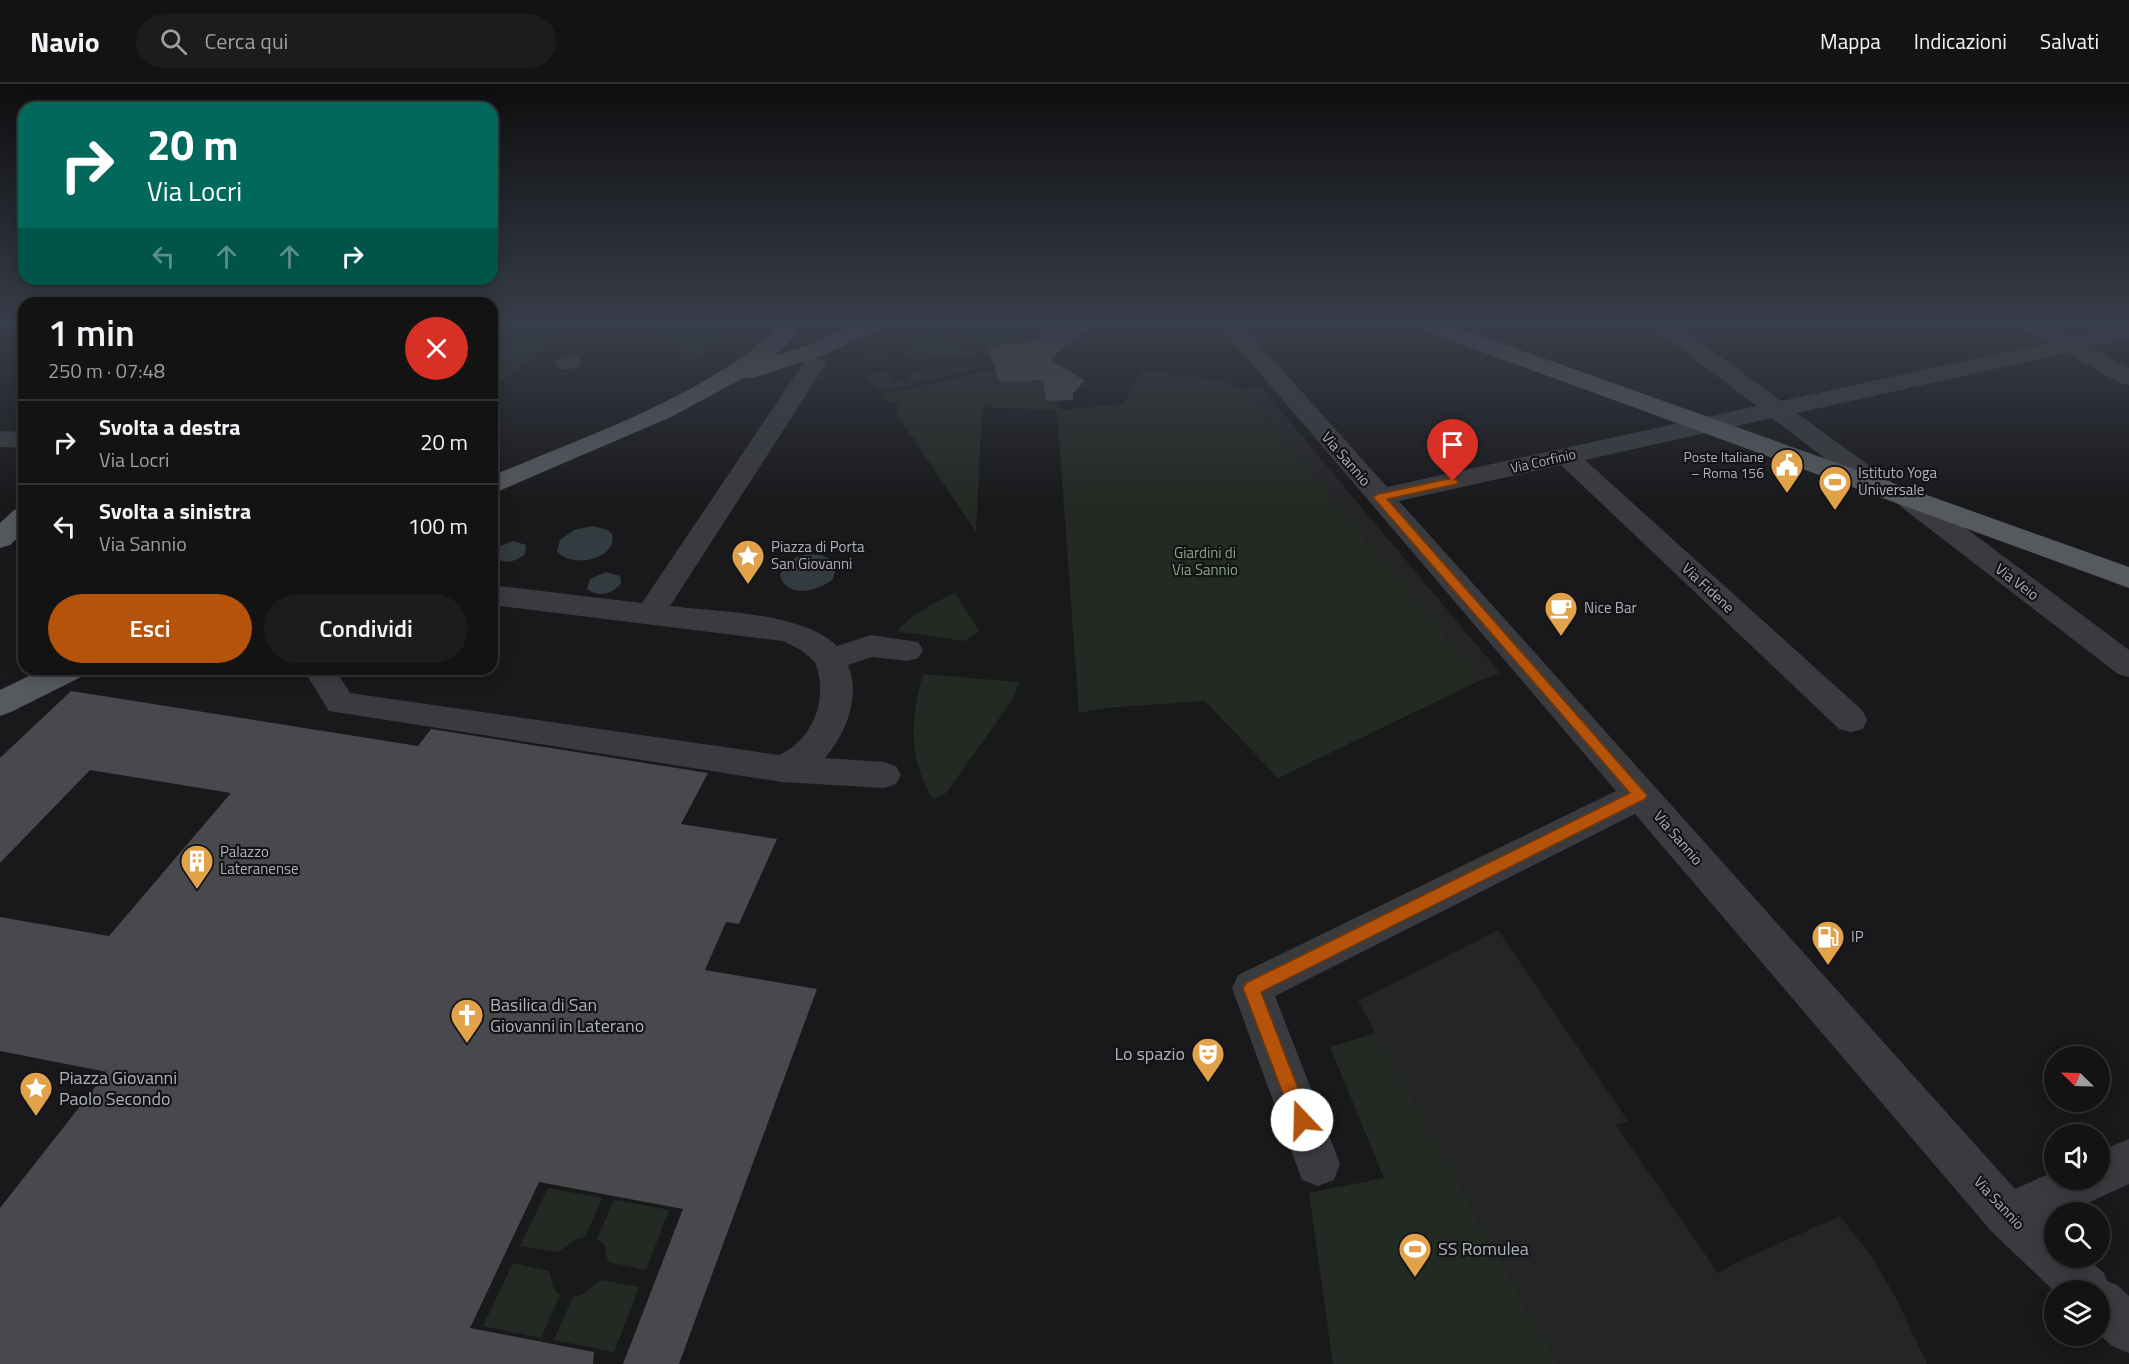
<!DOCTYPE html>
<html lang="it">
<head>
<meta charset="utf-8">
<style>
	:root { --surface:#131314; --page:#1c1c1d; --text:#f1f3f6; --muted:#9d9ea0; --line:#323234; --accent:#b45309 }
	body { margin:0; font-family:"Titillium Web",sans-serif; background:var(--page); color:var(--text); height:100vh; display:flex; flex-direction:column; font-size:22px; white-space:nowrap }
	* { box-sizing:border-box; margin:0 }
	p { font-size:20px; color:var(--muted) }
	.icon { flex:none; width:33px; height:33px; fill:none; stroke:currentColor; stroke-width:2; stroke-linecap:round; stroke-linejoin:round }
	.map { position:relative; flex:1; overflow:hidden }
	.panel { position:absolute; left:18px; top:213px; width:480px; height:378px; display:flex; flex-direction:column; background:var(--surface); border-radius:18px; box-shadow:0 3px 15px #0003,0 0 0 2px var(--line) }
	.panel>* { flex:none }
	.top-card { position:absolute; left:18px; top:18px; width:480px; height:183px; border-radius:18px; box-shadow:0 3px 15px #0003,0 0 0 2px var(--line); background:#00695c; color:#fff; overflow:hidden }
	.needle { width:39px; rotate:293deg }
	.controls { position:absolute; left:2044px; top:962px; display:grid; gap:12px }
	.controls a { display:grid; place-items:center; width:66px; height:66px; border-radius:50%; background:var(--surface); box-shadow:0 3px 15px #0003,0 0 0 2px var(--line); font-size:30px }
	.pin { position:absolute; display:grid; place-items:center; width:51px; height:51px; color:#fff; margin:-62px -26px; border-radius:50% 50% 50% 0; rotate:-45deg; box-shadow:0 0 6px #0007 }
	.pin .icon { rotate:45deg }
	.me { position:absolute; width:66px; margin:-33px; rotate:339deg; stroke-linejoin:round; filter:drop-shadow(0 0 4px #0008) }
	.turn { display:flex; align-items:center; gap:21px; height:126px; padding:0 30px; font-size:27px }
	.turn .icon { width:78px; height:78px; stroke-width:2.5 }
	.turn b { display:block; font-size:42px; line-height:51px }
	.lanes { display:flex; align-items:center; height:57px; padding:0 30px; background:#0003; justify-content:center; gap:30px; direction:ltr }
	.lanes .off { opacity:.35 }
	.round { display:grid; place-items:center; flex:none; width:63px; height:63px; border-radius:32px; background:var(--page) }
	.summary { display:flex; align-items:center; justify-content:space-between; height:102px; padding:0 30px }
	h1 { font-size:36px; font-weight:600; line-height:45px }
	.primary-button { display:flex; gap:12px; margin-top:auto; padding:12px 30px }
	.primary-button a { flex:1; height:69px; border-radius:36px; background:var(--accent); color:#fff; font-size:24px; font-weight:600; line-height:69px; text-align:center }
	.primary-button a+a { background:var(--page); color:var(--text) }
	ul { padding:0; list-style:none }
	li { display:flex; align-items:center; gap:18px; height:84px; padding:0 30px; border-top:2px solid var(--line) }
	li div { flex:1 }
	li b { display:block; font-size:22px }
	li em { font-style:normal }
	header { display:flex; align-items:center; gap:36px; box-sizing:border-box; height:84px; padding:0 30px; background:var(--surface); border-bottom:2px solid var(--line) }
	header strong { font-size:28px }
	nav { display:flex; gap:33px; margin-inline-start:auto; font-size:21px }
	.search { width:420px; height:54px; background:var(--page); display:flex; align-items:center; gap:15px; box-sizing:border-box; padding:0 21px; border-radius:33px; color:var(--muted); font-size:22px }
	.map>svg:first-child { display:block }
	.built { fill:#252528 }
	.green { fill:#232a23 }
	.water { fill:#323b40 }
	.building { fill:#48494d }
	.lines { fill:none; stroke-linecap:round; stroke-linejoin:round }
	.minor { fill:#3a3b3f; fill-rule:evenodd }
	.major { fill:#56595e; fill-rule:evenodd }
	.route { fill:#b45309; stroke:#753606; stroke-width:1.5 }
	.labels { text-anchor:middle; stroke-width:4.5; stroke-linejoin:round; paint-order:stroke }
	.far-poi-label { font-size:14px; fill:#acb1b9; stroke:#141416; text-anchor:end }
	.far-street-label { font-size:14px; fill:#acb1b9; stroke:#141416 }
	.street-label { font-size:15px; fill:#acb1b9; stroke:#141416 }
	.poi-label { font-size:15px; fill:#acb1b9; stroke:#141416; text-anchor:start }
	.park-label { font-size:15px; fill:#86a285; stroke:#141416 }
	.near-poi-label { font-size:18px; fill:#acb1b9; stroke:#141416; text-anchor:start }
</style>
</head>
<body>
<header>
<strong>Navio</strong>
<div class="search"><svg class="icon" aria-label="search" viewBox="0 0 24 24"><circle cx="10" cy="10" r="6"/><path d="M15 15l6 6"/></svg>Cerca qui</div>
<nav><a>Mappa</a><a>Indicazioni</a><a>Salvati</a></nav>
</header>
<div class="map">
<svg width="2129" height="1280" viewBox="0 0 2129 1280">
	<rect width="100%" height="100%" fill="#19191b"/>
	<!-- built -->
	<g class="built">
		<path d="M 1260,302 L 1501,590 L 1481,596 L 1241,305 Z"/>
		<path d="M 1498,846 L 1628,1037 L 1616,1041 L 1718,1189 L 1731,1181 L 1840,1132 L 1873,1175 L 1895,1212 L 1927,1280 L 1557,1280 L 1358,917 Z"/>
	</g>
	<!-- green -->
	<g class="green">
		<path d="M 492,241 L 565,241 L 567,245 L 557,257 L 492,303 Z"/>
		<path d="M 643,241 L 736,241 L 694,277 Z"/>
		<path d="M 906,242 L 887,261 L 884,271 L 889,276 L 866,278 L 881,255 Z"/>
		<path d="M 1028,242 L 1039,256 L 1009,258 L 988,263 L 990,270 L 943,244 Z"/>
		<path d="M 933,245 L 938,247 L 981,271 L 920,275 L 907,273 L 904,269 C 909,255 919,247 933,245 Z"/>
		<path d="M 980,283 L 880,308 L 866,290 L 892,288 L 892,298 L 907,297 L 911,289 L 918,286 Z"/>
		<path d="M 990,286 L 996,289 L 1000,297 L 1022,297 L 1043,293 L 1046,317 L 1056,316 L 1058,326 L 1123,320 L 1140,289 L 1147,286 L 1224,297 L 1241,305 L 1481,596 L 1278,694 L 1205,617 L 1105,624 L 1079,629 L 1057,326 L 982,323 L 976,448 L 897,330 L 900,318 L 886,317 L 883,311 Z"/>
		<path d="M 955,509 L 979,547 L 964,557 L 897,547 C 914,529 932,520 955,509 Z"/>
		<path d="M 923,590 L 1019,598 L 1013,615 L 946,709 L 933,715 C 907,674 911,634 923,590 Z"/>
		<path d="M 1376,949 L 1557,1280 L 1333,1280 L 1309,1109 L 1384,1094 L 1330,963 Z"/>
		<path d="M 548,1104 L 602,1114 L 585,1153 L 575,1155 L 558,1168 L 520,1162 Z"/>
		<path d="M 614,1116 L 669,1126 L 646,1186 L 608,1178 L 604,1160 L 597,1155 Z"/>
		<path d="M 513,1179 L 549,1187 L 554,1205 L 560,1211 L 541,1254 L 483,1242 Z"/>
		<path d="M 601,1196 L 639,1203 L 614,1268 L 554,1256 L 573,1213 L 583,1210 Z"/>
	</g>
	<!-- water -->
	<g class="water">
		<path d="M 593,442 L 608,446 L 612,450 C 618,476 570,485 557,467 L 560,456 L 574,446 Z"/>
		<path d="M 513,457 L 526,461 L 525,470 C 515,478 504,481 494,473 L 497,463 Z"/>
		<path d="M 803,471 C 816,470 830,470 836,483 L 833,495 C 818,508 786,515 780,491 C 784,479 791,475 803,471 Z"/>
		<path d="M 606,488 L 620,492 L 621,499 C 613,510 599,514 587,505 L 590,495 Z"/>
	</g>
	<!-- building -->
	<g class="building">
		<path d="M 1037,241 L 1092,241 L 1050,275 L 1085,297 L 1073,309 L 1073,316 L 1046,317 L 1043,296 L 1011,298 L 999,296 L 987,262 L 1039,256 Z"/>
		<path d="M 71,607 L 418,662 L 431,645 L 708,689 L 681,740 L 777,755 L 739,840 L 726,838 L 705,886 L 817,905 L 679,1280 L 623,1280 L 683,1125 L 539,1098 L 470,1244 L 594,1268 L 593,1280 L 0,1280 L 0,1124 L 107,988 L 0,967 L 0,833 L 109,852 L 231,709 L 90,686 L 0,779 L 0,674 Z"/>
	</g>
	<g class="lines">
		<!-- minor -->
		<g class="minor">
			<path d="M 1219,241 L 1242,241 L 1387,403 L 1757,322 L 1656,246 L 1653,241 L 1678,241 L 1781,317 L 2048,259 L 2024,246 L 2021,241 L 2048,241 L 2072,254 L 2129,241 L 2129,255 L 2090,263 L 2129,284 L 2129,301 L 2120,299 L 2066,269 L 1797,329 L 1893,399 L 1896,405 L 1893,411 L 1883,413 L 1873,411 L 1772,334 L 1585,376 L 1863,627 L 1867,636 L 1863,645 L 1851,648 L 1839,645 L 1561,381 L 1399,417 L 2015,1105 L 2055,1087 L 2055,1095 L 2100,1095 L 2100,1067 L 2129,1055 L 2129,1100 L 2068,1128 L 2055,1128 L 2055,1134 L 2047,1137 L 2055,1144 L 2055,1173 L 2086,1173 L 2104,1189 L 2107,1197 L 2117,1201 L 2129,1212 L 2129,1269 L 2112,1262 L 2100,1251 L 2100,1206 L 2055,1206 L 2055,1208 L 1992,1148 L 1635,730 L 1275,912 L 1340,1080 L 1334,1096 L 1318,1102 L 1302,1096 L 1232,904 L 1238,891 L 1616,707 Z"/>
			<path d="M 570,271 L 578,273 L 582,278 L 578,283 L 567,286 L 559,284 L 555,279 L 559,274 Z"/>
			<path d="M 814,273 L 822,275 L 826,280 L 670,522 C 718,528 802,528 837,562 L 871,551 L 918,558 L 923,566 L 918,574 L 907,577 L 872,573 L 848,581 C 861,612 846,650 825,674 L 884,678 L 896,682 L 901,691 L 896,700 L 884,704 L 782,698 L 329,627 L 303,585 L 335,585 L 350,609 L 779,671 C 814,655 829,613 815,578 L 801,566 L 783,557 L 492,521 L 492,501 L 642,519 L 806,275 Z"/>
			<path d="M 0,347 L 24,348 L 24,364 L 0,363 Z"/>
			<path d="M 1906,405 L 1916,407 L 2129,566 L 2129,593 L 2118,590 L 1896,419 L 1892,413 L 1896,407 Z"/>
		</g>
		<!-- major -->
		<g class="major">
			<path d="M 782,241 L 806,241 L 773,272 L 805,262 L 854,241 L 883,241 L 880,246 L 821,272 L 759,292 L 751,294 L 745,293 L 671,333 L 492,410 L 492,392 C 591,349 702,314 782,241 Z"/>
			<path d="M 1419,241 L 1450,241 L 2129,483 L 2129,504 L 1422,246 Z"/>
			<path d="M 24,423 L 24,448 L 10,461 L 0,464 L 0,439 L 14,426 Z"/>
			<path d="M 43,585 L 86,585 L 81,593 L 11,628 L 0,632 L 0,606 Z"/>
		</g>
	</g>
	<!-- sky -->
	<linearGradient id="sky" x2="0" y2="1"><stop stop-color="#0e0e0f"/><stop offset="0.57" stop-color="#383e4a"/><stop offset="1" stop-color="#383e4a" stop-opacity="0"/></linearGradient>
	<rect width="2129" height="420" fill="url(#sky)"/>
	<!-- route -->
	<path class="route" d="M 1453,394 L 1458,397 L 1457,400 L 1387,415 L 1647,711 L 1645,715 L 1261,908 L 1310,1036 L 1308,1042 L 1302,1044 L 1295,1042 L 1293,1036 L 1243,904 L 1246,899 L 1630,709 L 1373,413 L 1379,410 Z"/>
	<!-- icons -->
	<defs>
		<symbol id="civic-pin" viewBox="-11 -11 22 30"><path d="M0 17L-7.5 6A9.5 9.5 0 1 1 7.5 6Z" fill="#e1a24a" stroke="#141416"/><path d="M-.6-6.5H3V-4.5H.6V-3L4-1V1h2V6H-6V1h2V-1L-.6-3ZM-1.2 2.5V6h2.4V2.5Z" fill="#fff"/></symbol>
		<symbol id="stadium-pin" viewBox="-11 -11 22 30"><path d="M0 17L-7.5 6A9.5 9.5 0 1 1 7.5 6Z" fill="#e1a24a" stroke="#141416"/><path d="M0-5a6.5 5 0 1 0 0 10a6.5 5 0 1 0 0-10ZM-3.5-1.8h7v3.6h-7Z" fill="#fff"/></symbol>
		<symbol id="sight-pin" viewBox="-11 -11 22 30"><path d="M0 17L-7.5 6A9.5 9.5 0 1 1 7.5 6Z" fill="#e1a24a" stroke="#141416"/><path d="M0-6L1.8-2.2L6-1.7L2.9 1.2L3.7 5.4L0 3.3L-3.7 5.4L-2.9 1.2L-6-1.7L-1.8-2.2Z" fill="#fff"/></symbol>
		<symbol id="cafe-pin" viewBox="-11 -11 22 30"><path d="M0 17L-7.5 6A9.5 9.5 0 1 1 7.5 6Z" fill="#e1a24a" stroke="#141416"/><path d="M-5.5-4.5H6V0H3Q3 3.5 0 3.5H-2.5Q-5.5 3.5-5.5 0ZM3-3.2v2h1.7v-2ZM-6 4.5H4V6H-6Z" fill="#fff"/></symbol>
		<symbol id="building-pin" viewBox="-11 -11 22 30"><path d="M0 17L-7.5 6A9.5 9.5 0 1 1 7.5 6Z" fill="#e1a24a" stroke="#141416"/><path d="M-4-6H4V6H1V3H-1V6H-4ZM-2.5-4.3h1.7v1.8h-1.7ZM.8-4.3h1.7v1.8H.8ZM-2.5-1h1.7V.8h-1.7ZM.8-1h1.7V.8H.8Z" fill="#fff"/></symbol>
		<symbol id="fuel-pin" viewBox="-11 -11 22 30"><path d="M0 17L-7.5 6A9.5 9.5 0 1 1 7.5 6Z" fill="#e1a24a" stroke="#141416"/><path d="M-5.5-6h7V0h2V4h1.3V-2.5L3-4.5l.8-.8L6-3V5H2.5V1h-1V6h-7ZM-4.2-4.7v3.2H.2V-4.7Z" fill="#fff"/></symbol>
		<symbol id="church-pin" viewBox="-11 -11 22 30"><path d="M0 17L-7.5 6A9.5 9.5 0 1 1 7.5 6Z" fill="#e1a24a" stroke="#141416"/><path d="M-1.2-6h2.4v3.5h3.3v2.4h-3.3V6h-2.4V-.1h-3.3v-2.4h3.3Z" fill="#fff"/></symbol>
		<symbol id="theatre-pin" viewBox="-11 -11 22 30"><path d="M0 17L-7.5 6A9.5 9.5 0 1 1 7.5 6Z" fill="#e1a24a" stroke="#141416"/><path d="M-5-5.5Q0-4 5-5.5V0Q5 5 0 6Q-5 5-5 0ZM-3.3-2.5H-1v1.5H-3.3ZM1-2.5H3.3v1.5H1ZM-2.8 1Q0 5.5 2.8 1Z" fill="#fff"/></symbol>
	</defs>
	<g fill-rule="evenodd">
		<use href="#civic-pin" x="1768" y="362" width="38" height="52"/>
		<use href="#stadium-pin" x="1816" y="379" width="38" height="52"/>
		<use href="#sight-pin" x="729" y="453" width="38" height="52"/>
		<use href="#cafe-pin" x="1542" y="505" width="38" height="52"/>
		<use href="#building-pin" x="178" y="758" width="38" height="52"/>
		<use href="#fuel-pin" x="1809" y="834" width="38" height="52"/>
		<use href="#church-pin" x="448" y="912" width="38" height="52"/>
		<use href="#theatre-pin" x="1189" y="951" width="38" height="52"/>
		<use href="#sight-pin" x="17" y="985" width="38" height="52"/>
		<use href="#stadium-pin" x="1396" y="1146" width="38" height="52"/>
	</g>
	<g class="labels">
		<!-- far-poi labels -->
		<g class="far-poi-label">
			<text x="1764" y="378">Poste Italiane<tspan x="1764" dy="16">– Roma 156</tspan></text>
		</g>
		<!-- far-street labels -->
		<g class="far-street-label">
			<text transform="translate(1543 377) rotate(-13)" y="5">Via Corfinio</text>
		</g>
		<!-- street labels -->
		<g class="street-label">
			<text transform="translate(1346 375) rotate(49)" y="5">Via Sannio</text>
			<text transform="translate(2017 498) rotate(37)" y="5">Via Veio</text>
			<text transform="translate(1708 504) rotate(43)" y="5">Via Fidene</text>
			<text transform="translate(1678 754) rotate(49)" y="5">Via Sannio</text>
			<text transform="translate(1999 1119) rotate(47)" y="5">Via Sannio</text>
		</g>
		<!-- poi labels -->
		<g class="poi-label">
			<text x="1858" y="394">Istituto Yoga<tspan x="1858" dy="17">Universale</tspan></text>
			<text x="771" y="468">Piazza di Porta<tspan x="771" dy="17">San Giovanni</tspan></text>
			<text x="1584" y="529">Nice Bar</text>
			<text x="220" y="773">Palazzo<tspan x="220" dy="17">Lateranense</tspan></text>
			<text x="1851" y="858">IP</text>
		</g>
		<!-- park labels -->
		<g class="park-label">
			<text x="1205" y="474">Giardini di<tspan x="1205" dy="17">Via Sannio</tspan></text>
		</g>
		<!-- near-poi labels -->
		<g class="near-poi-label">
			<text x="490" y="927">Basilica di San<tspan x="490" dy="21">Giovanni in Laterano</tspan></text>
			<text x="1185" y="976" text-anchor="end">Lo spazio</text>
			<text x="59" y="1000">Piazza Giovanni<tspan x="59" dy="21">Paolo Secondo</tspan></text>
			<text x="1438" y="1171">SS Romulea</text>
		</g>
	</g>
</svg>
<div class="controls">
<a><svg class="needle" viewBox="-14 -14 28 28"><path d="M0-13l5 13h-10z" fill="#e53935"/><path d="M0 13l5-13h-10z" fill="#9d9ea0"/></svg></a>
<a><svg class="icon" aria-label="sound" viewBox="0 0 24 24"><path d="M4 9h4l5-4v14l-5-4H4zM17 9q2 3 0 6"/></svg></a>
<a><svg class="icon" aria-label="search" viewBox="0 0 24 24"><circle cx="10" cy="10" r="6"/><path d="M15 15l6 6"/></svg></a>
<a><svg class="icon" aria-label="layers" viewBox="0 0 24 24"><path d="M12 4l9 5-9 5-9-5zM3 14l9 5 9-5"/></svg></a>
</div>
<div class="pin" style="left:1453px;top:397px;background:#d93025"><svg class="icon" aria-label="arrive" viewBox="0 0 24 24"><path d="M6 21V4h12l-3 4 3 4H6"/></svg></div>
<svg class="me" style="left:1302px;top:1036px" viewBox="-20 -20 40 40"><circle r="19" fill="#fff"/><path d="M0-13L10 11 0 6-10 11z" fill="#b45309"/></svg>
<div class="top-card">
<div class="turn"><svg class="icon" aria-label="right" viewBox="0 0 24 24"><path d="M7 20v-9h11M14 6l5 5-5 5"/></svg><div><b>20 m</b>Via Locri</div></div>
<div class="lanes"><svg class="icon off" aria-label="left" viewBox="0 0 24 24"><path d="M17 20v-9H6M10 6l-5 5 5 5"/></svg><svg class="icon off" aria-label="ahead" viewBox="0 0 24 24"><path d="M12 20V5M6 11l6-6 6 6"/></svg><svg class="icon off" aria-label="ahead" viewBox="0 0 24 24"><path d="M12 20V5M6 11l6-6 6 6"/></svg><svg class="icon" aria-label="right" viewBox="0 0 24 24"><path d="M7 20v-9h11M14 6l5 5-5 5"/></svg></div>
</div>
<section class="panel">
<div class="summary"><div><h1>1 min</h1><p>250 m · 07:48</p></div><a class="round" style="background:#d93025;color:#fff"><svg class="icon" aria-label="close" viewBox="0 0 24 24"><path d="M6 6l12 12M18 6L6 18"/></svg></a></div>
<ul>
<li><svg class="icon" aria-label="right" viewBox="0 0 24 24"><path d="M7 20v-9h11M14 6l5 5-5 5"/></svg><div><b>Svolta a destra</b><p>Via Locri</p></div><em>20 m</em></li>
<li><svg class="icon" aria-label="left" viewBox="0 0 24 24"><path d="M17 20v-9H6M10 6l-5 5 5 5"/></svg><div><b>Svolta a sinistra</b><p>Via Sannio</p></div><em>100 m</em></li>
</ul>
<div class="primary-button"><a>Esci</a><a>Condividi</a></div>
</section>
</div>
</body>
</html>
